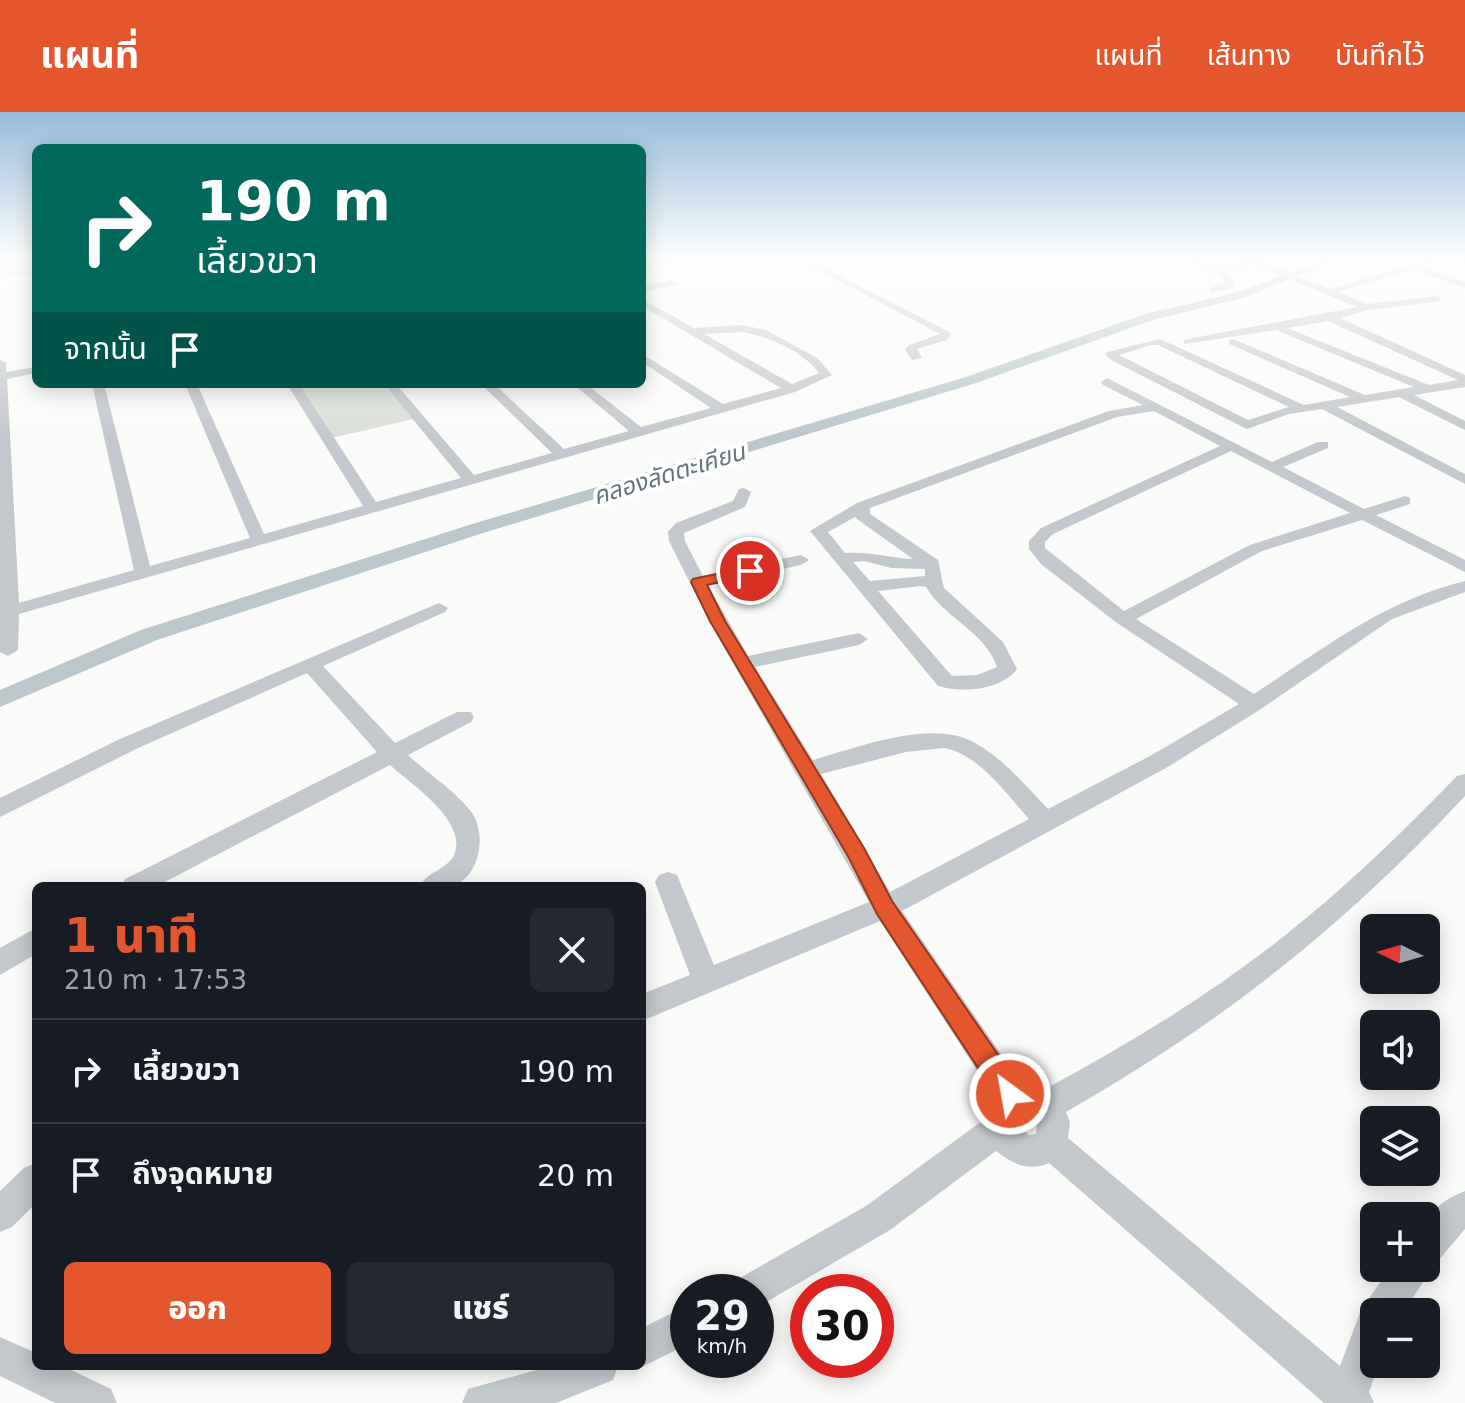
<!DOCTYPE html>
<html lang="th">
<head>
<meta charset="utf-8">
<style>
	:root { --surface:#171b24; --page:#242831; --text:#f1f3f6; --muted:#9ea1a6; --line:#363941; --accent:#e4572e }
	body { margin:0; font-family:"DejaVu Sans","Noto Sans Thai",sans-serif; background:var(--page); color:var(--text); height:100vh; display:flex; flex-direction:column; font-size:30px; white-space:nowrap }
	* { box-sizing:border-box; margin:0 }
	p { font-size:26px; color:var(--muted) }
	.icon { flex:none; width:44px; height:44px; fill:none; stroke:currentColor; stroke-width:2; stroke-linecap:round; stroke-linejoin:round }
	.map { position:relative; flex:1; overflow:hidden }
	.side { position:absolute; left:32px; top:770px; width:614px; height:488px; display:flex; flex-direction:column; background:var(--surface); border-radius:12px; box-shadow:0 4px 20px #0003 }
	.side>* { flex:none }
	.top-card { position:absolute; left:32px; top:32px; width:614px; height:244px; border-radius:12px; box-shadow:0 4px 20px #0003; background:#00695c; color:#fff; overflow:hidden }
	.needle { width:52px; rotate:275deg }
	.fabs { position:absolute; left:1360px; top:802px; display:grid; gap:16px }
	.fabs a { display:grid; place-items:center; width:80px; height:80px; border-radius:12px; background:var(--surface); box-shadow:0 4px 20px #0003; font-size:40px }
	.speed { position:absolute; left:670px; top:1162px; display:flex; gap:16px; font-size:40px; font-weight:700; text-align:center }
	.speed>* { display:grid; place-content:center; width:104px; height:104px; border-radius:50%; background:var(--surface); box-shadow:0 4px 20px #0003; line-height:1 }
	.speed small { font-size:20px; font-weight:400 }
	.speed .limit { border:12px solid #d22; background:#fff; color:#111 }
	.pin { position:absolute; display:grid; place-items:center; width:68px; height:68px; color:#fff; margin:-34px; border:4px solid #fff; border-radius:50%; box-shadow:0 2px 8px #0007 }
	.me { position:absolute; width:88px; margin:-44px; rotate:328deg; stroke-linejoin:round; filter:drop-shadow(0 0 6px #0008) }
	.turn { display:flex; align-items:center; gap:28px; height:168px; padding:0 32px; font-size:36px }
	.turn .icon { width:104px; height:104px; stroke-width:2.5 }
	.turn b { display:block; font-size:56px; line-height:68px }
	.then { display:flex; align-items:center; height:76px; padding:0 32px; background:#0003; gap:16px; font-size:30px }
	.round { display:grid; place-items:center; flex:none; width:84px; height:84px; border-radius:12px; background:var(--page) }
	.overview { display:flex; align-items:center; justify-content:space-between; height:136px; padding:0 32px }
	h1 { font-size:48px; font-weight:800; line-height:60px; color:var(--accent) }
	.primary-button { display:flex; gap:16px; margin-top:auto; padding:16px 32px }
	.primary-button a { flex:1; height:92px; border-radius:12px; background:var(--accent); color:#fff; font-size:32px; font-weight:800; line-height:92px; text-align:center }
	.primary-button a+a { background:var(--page); color:var(--text) }
	ul { padding:0; list-style:none }
	li { display:flex; align-items:center; gap:24px; height:104px; padding:0 32px; border-top:2px solid var(--line) }
	li div { flex:1 }
	li b { display:block; font-size:30px }
	li em { font-style:normal }
	header { display:flex; align-items:center; gap:48px; box-sizing:border-box; height:112px; padding:0 40px; background:var(--accent); color:#fff }
	header strong { font-size:38px }
	nav { display:flex; gap:44px; margin-inline-start:auto; font-size:28px }
	.map>svg:first-child { display:block }
	.green { fill:#dadfd7 }
	.lines { fill:none; stroke-linecap:round; stroke-linejoin:round }
	.canal { fill:#bbc7cb; fill-rule:evenodd }
	.street { fill:#c3c8cc; fill-rule:evenodd }
	.secondary { fill:#d6dbdf; fill-rule:evenodd }
	.route { fill:#e4572e; stroke:#94391e; stroke-width:2 }
	.labels { text-anchor:middle; stroke-width:8; stroke-linejoin:round; paint-order:stroke }
	.far-water-label { font-size:24px; font-style:italic; fill:#60757c; stroke:#fff }
</style>
</head>
<body>
<header>
<strong>แผนที่</strong>
<nav><a>แผนที่</a><a>เส้นทาง</a><a>บันทึกไว้</a></nav>
</header>
<div class="map">
<svg width="1465" height="1291" viewBox="0 0 1465 1291">
	<rect width="100%" height="100%" fill="#fafaf8"/>
	<!-- green -->
	<path class="green" d="M 294,272 L 383,272 L 414,307 L 331,326 Z"/>
	<g class="lines">
		<!-- canal -->
		<g class="canal">
			<path d="M 1332,145 L 1345,145 L 1246,185 L 1153,208 L 976,271 L 483,421 L 157,528 L 0,595 L 0,578 L 141,518 L 469,413 L 966,265 L 1145,202 L 1238,180 Z"/>
			<rect x="0" y="148" width="36" height="6"/>
		</g>
		<!-- street -->
		<g class="street">
			<path d="M 0,145 L 11,145 L 0,150 Z"/>
			<path d="M 674,145 L 677,150 L 642,157 L 642,151 Z"/>
			<path d="M 793,145 L 803,145 L 951,221 L 947,228 L 917,237 L 922,246 L 912,248 L 905,238 L 909,233 L 940,222 Z"/>
			<path d="M 1177,145 L 1187,145 L 1208,153 L 1245,149 L 1240,145 L 1251,145 L 1330,177 L 1435,146 L 1435,150 L 1338,180 L 1367,192 L 1438,184 L 1441,189 L 1368,198 L 1340,206 L 1465,263 L 1465,275 L 1414,283 L 1465,309 L 1465,318 L 1399,285 L 1337,295 L 1465,362 L 1465,372 L 1322,297 L 1289,302 L 1247,317 L 1111,248 L 1105,242 L 1107,240 L 1160,227 L 1304,293 L 1350,285 L 1229,232 L 1229,228 L 1233,227 L 1365,283 L 1414,275 L 1276,218 L 1184,232 L 1184,228 L 1188,227 L 1357,195 L 1255,153 L 1219,157 L 1229,161 L 1235,171 L 1229,177 L 1210,180 L 1210,176 L 1225,171 L 1222,165 ZM 1328,209 L 1458,268 L 1429,273 L 1287,216 ZM 1151,233 L 1158,233 L 1289,295 L 1248,308 L 1119,243 Z"/>
			<path d="M 1459,145 L 1465,145 L 1465,152 L 1462,151 Z"/>
			<path d="M 1426,156 L 1465,170 L 1465,176 L 1423,161 Z"/>
			<path d="M 674,168 L 677,173 L 642,180 L 642,174 Z"/>
			<path d="M 642,187 L 694,216 L 741,213 L 766,218 L 817,246 L 832,263 L 795,280 L 19,502 L 18,538 L 8,544 L 0,540 L 0,248 L 6,251 L 6,260 L 36,255 L 36,261 L 7,267 L 19,491 L 134,458 L 92,272 L 104,272 L 150,454 L 250,426 L 185,272 L 197,272 L 264,422 L 363,394 L 287,272 L 299,272 L 376,390 L 461,366 L 384,272 L 396,272 L 474,363 L 552,341 L 481,272 L 494,272 L 564,337 L 629,319 L 573,272 L 586,272 L 641,315 L 711,296 L 642,250 L 642,242 L 723,292 L 781,276 L 642,194 ZM 741,220 C 767,223 804,240 819,261 L 792,272 L 704,222 Z"/>
			<path d="M 1107,266 L 1272,350 L 1318,330 L 1328,330 L 1328,336 L 1283,355 L 1364,397 L 1405,384 L 1410,386 L 1410,392 L 1376,403 L 1465,448 L 1465,460 L 1362,408 L 1262,439 L 1136,507 L 1254,582 C 1323,537 1383,489 1465,469 L 1465,480 L 1392,507 L 1261,597 L 1166,656 L 902,799 L 1017,965 L 1049,975 C 1130,931 1210,883 1283,825 C 1345,776 1402,721 1457,664 L 1465,662 L 1465,684 C 1341,817 1223,910 1066,1000 L 1070,1010 L 1068,1026 L 1340,1254 L 1361,1198 L 1390,1156 L 1426,1156 C 1426,1114 1421,1097 1465,1079 L 1465,1117 L 1438,1149 L 1428,1154 L 1424,1169 L 1403,1200 L 1374,1200 L 1374,1252 L 1379,1252 L 1369,1280 L 1374,1291 L 1324,1291 L 1049,1051 C 1028,1060 1013,1052 996,1039 L 890,1118 L 756,1196 L 756,1180 L 733,1180 L 738,1167 L 866,1094 L 982,1009 L 982,995 L 991,980 L 880,809 L 642,909 L 642,882 L 690,863 L 655,770 L 659,763 L 668,760 L 677,763 L 714,853 L 869,790 L 709,509 L 669,429 L 668,420 L 676,411 L 733,389 L 739,377 L 744,376 L 751,380 L 745,395 L 684,421 L 685,429 L 703,464 L 801,443 L 809,448 L 801,453 L 708,473 L 748,544 L 859,521 L 868,527 L 859,533 L 755,555 L 813,648 C 857,636 932,606 975,631 C 1004,647 1026,674 1048,697 L 1150,644 L 1239,592 L 1117,511 L 1041,452 L 1029,437 L 1029,429 L 1041,416 L 1220,334 L 1154,299 L 1117,305 L 870,396 L 870,402 L 938,448 L 944,476 L 1003,530 L 1017,557 C 1000,579 962,581 938,574 L 810,419 L 857,391 L 1109,299 L 1143,293 L 1103,273 L 1101,270 ZM 1231,339 L 1350,401 L 1250,433 L 1124,499 L 1045,436 L 1045,430 L 1053,422 ZM 855,405 L 857,407 L 913,447 C 890,446 869,439 845,441 L 828,420 ZM 864,449 L 891,456 L 925,457 L 925,464 L 870,469 L 853,450 ZM 921,474 L 926,475 C 944,506 985,519 997,555 L 977,563 L 952,564 L 878,479 ZM 944,636 C 979,642 1007,683 1029,707 L 890,780 L 821,662 L 906,640 ZM 1019,996 L 1037,1008 L 1036,1022 L 1029,1023 L 1014,1010 L 1013,1001 Z"/>
			<path d="M 439,491 L 448,496 L 445,500 L 323,554 L 395,631 L 457,600 L 471,600 L 474,605 L 471,610 L 408,643 C 426,660 458,681 472,701 C 487,722 480,767 451,774 C 442,776 430,774 420,774 C 427,760 445,758 453,745 C 471,711 412,673 390,653 L 157,774 L 121,774 L 125,767 L 377,640 L 307,561 L 136,637 L 0,705 L 0,686 L 120,627 Z"/>
			<path d="M 36,816 L 36,842 L 0,863 L 0,836 Z"/>
			<path d="M 36,1051 L 36,1091 L 12,1115 L 0,1120 L 0,1079 L 24,1056 Z"/>
			<path d="M 688,1193 L 688,1232 L 642,1255 L 640,1254 L 642,1216 Z"/>
			<path d="M 0,1225 L 36,1241 L 36,1254 L 63,1254 L 111,1277 L 117,1291 L 55,1291 L 0,1264 Z"/>
			<path d="M 551,1254 L 618,1254 L 613,1268 L 556,1291 L 462,1291 L 468,1277 Z"/>
		</g>
		<!-- secondary -->
		<path class="secondary" d="M 0,154 L 36,155 L 36,163 L 0,162 Z"/>
	</g>
	<!-- sky -->
	<linearGradient id="sky" x2="0" y2="1"><stop stop-color="#96bcdc"/><stop offset="0.45" stop-color="#fdfdfc"/><stop offset="1" stop-color="#fdfdfc" stop-opacity="0"/></linearGradient>
	<rect width="1465" height="325" fill="url(#sky)"/>
	<!-- route -->
	<path class="route" d="M 750,455 L 757,459 L 755,462 L 707,473 L 725,509 L 864,736 L 892,789 L 1019,973 L 1022,982 L 1019,991 L 1010,995 L 1001,991 L 877,802 L 849,746 L 710,509 L 691,470 L 693,467 Z"/>
	<g class="labels">
		<!-- far-water labels -->
		<g class="far-water-label">
			<text transform="translate(669 362) rotate(-17)" y="8">คลองลัดตะเคียน</text>
		</g>
	</g>
</svg>
<div class="fabs">
<a><svg class="needle" viewBox="-14 -14 28 28"><path d="M0-13l5 13h-10z" fill="#e53935"/><path d="M0 13l5-13h-10z" fill="#9ea1a6"/></svg></a>
<a><svg class="icon" aria-label="sound" viewBox="0 0 24 24"><path d="M4 9h4l5-4v14l-5-4H4zM17 9q2 3 0 6"/></svg></a>
<a><svg class="icon" aria-label="layers" viewBox="0 0 24 24"><path d="M12 4l9 5-9 5-9-5zM3 14l9 5 9-5"/></svg></a>
<a>+</a>
<a>−</a>
</div>
<div class="speed"><div>29<small>km/h</small></div><div class="limit">30</div></div>
<div class="pin" style="left:750px;top:459px;background:#d93025"><svg class="icon" aria-label="arrive" viewBox="0 0 24 24"><path d="M6 21V4h12l-3 4 3 4H6"/></svg></div>
<svg class="me" style="left:1010px;top:982px" viewBox="-20 -20 40 40"><circle r="17" fill="#e4572e" stroke="#fff" stroke-width="3"/><path d="M0-11L8 9 0 5-8 9z" fill="#fff"/></svg>
<div class="top-card">
<div class="turn"><svg class="icon" aria-label="right" viewBox="0 0 24 24"><path d="M7 20v-9h11M14 6l5 5-5 5"/></svg><div><b>190 m</b>เลี้ยวขวา</div></div>
<div class="then">จากนั้น<svg class="icon" aria-label="arrive" viewBox="0 0 24 24"><path d="M6 21V4h12l-3 4 3 4H6"/></svg></div>
</div>
<section class="side">
<div class="overview"><div><h1>1 นาที</h1><p>210 m · 17:53</p></div><a class="round"><svg class="icon" aria-label="close" viewBox="0 0 24 24"><path d="M6 6l12 12M18 6L6 18"/></svg></a></div>
<ul>
<li><svg class="icon" aria-label="right" viewBox="0 0 24 24"><path d="M7 20v-9h11M14 6l5 5-5 5"/></svg><div><b>เลี้ยวขวา</b></div><em>190 m</em></li>
<li><svg class="icon" aria-label="arrive" viewBox="0 0 24 24"><path d="M6 21V4h12l-3 4 3 4H6"/></svg><div><b>ถึงจุดหมาย</b></div><em>20 m</em></li>
</ul>
<div class="primary-button"><a>ออก</a><a>แชร์</a></div>
</section>
</div>
</body>
</html>
